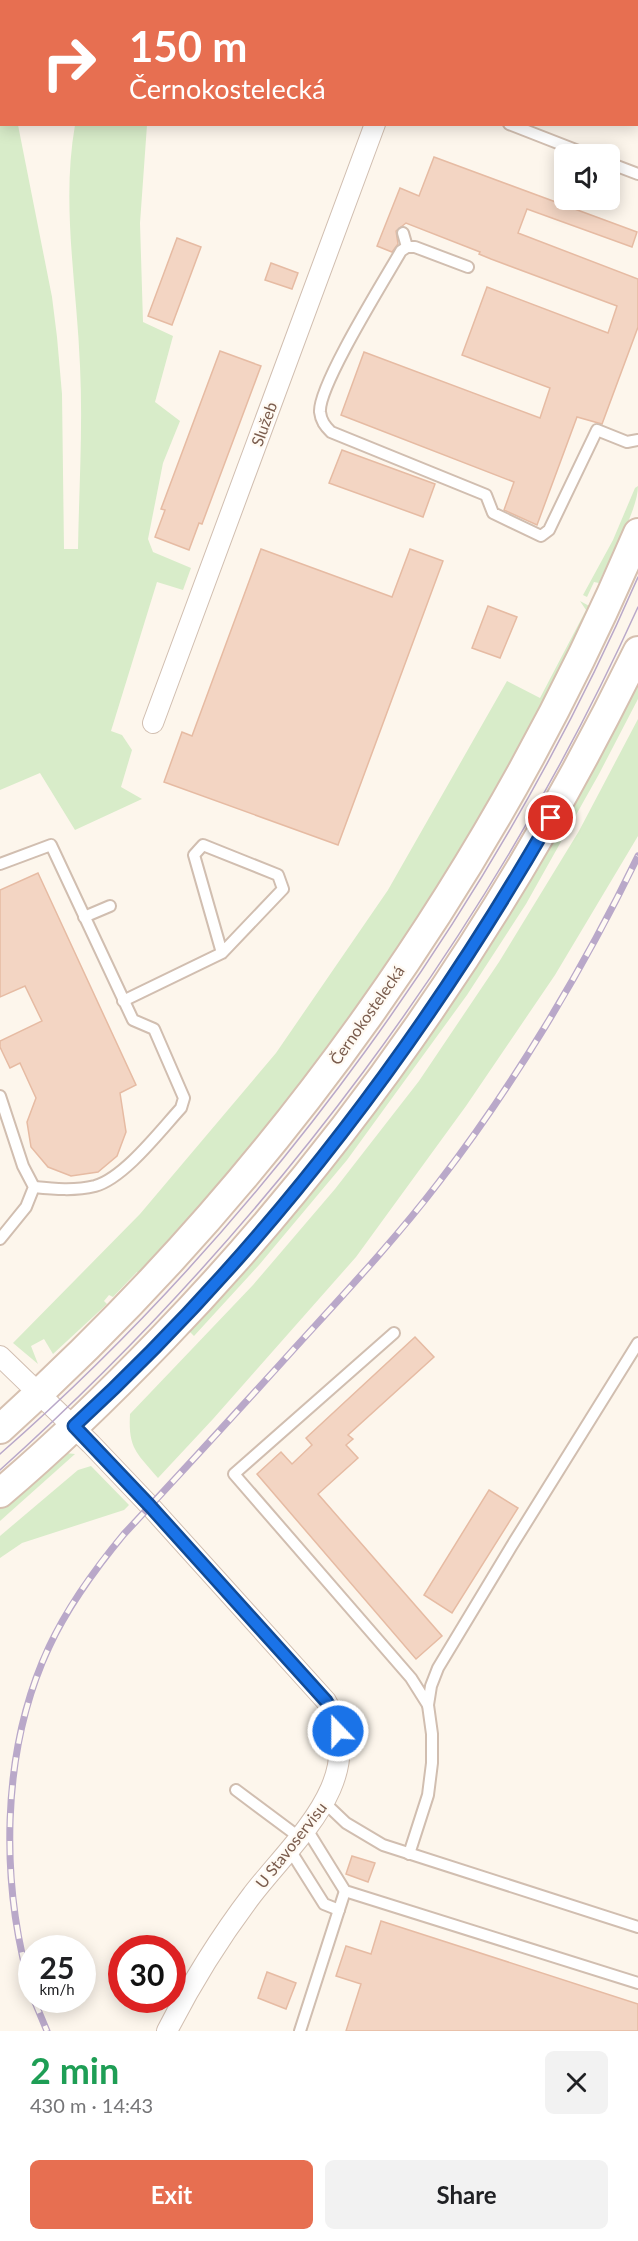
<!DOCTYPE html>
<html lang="en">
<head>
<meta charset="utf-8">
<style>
	:root { --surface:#fff; --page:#f2f2f2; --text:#202124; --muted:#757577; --accent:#e76f51 }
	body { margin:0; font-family:Lato,sans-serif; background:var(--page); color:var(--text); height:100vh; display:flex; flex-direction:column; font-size:22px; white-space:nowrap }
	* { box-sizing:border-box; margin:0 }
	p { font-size:20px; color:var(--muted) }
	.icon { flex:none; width:33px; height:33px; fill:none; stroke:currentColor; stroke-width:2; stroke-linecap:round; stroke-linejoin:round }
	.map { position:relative; height:2031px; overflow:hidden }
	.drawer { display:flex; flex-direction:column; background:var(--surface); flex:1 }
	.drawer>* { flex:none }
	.banner { position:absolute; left:0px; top:0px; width:639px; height:126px; box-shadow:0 3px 15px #0003; background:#e76f51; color:#fff; overflow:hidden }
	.fabs { position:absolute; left:554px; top:144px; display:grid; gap:12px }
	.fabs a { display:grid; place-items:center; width:66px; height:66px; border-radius:9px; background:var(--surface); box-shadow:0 3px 15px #0003; font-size:30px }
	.speed { position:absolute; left:18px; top:1935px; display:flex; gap:12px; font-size:30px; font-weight:700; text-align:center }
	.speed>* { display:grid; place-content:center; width:78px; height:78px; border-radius:50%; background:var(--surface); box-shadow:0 3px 15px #0003; line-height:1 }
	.speed small { font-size:15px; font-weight:400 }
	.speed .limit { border:9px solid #d22; background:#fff; color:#111 }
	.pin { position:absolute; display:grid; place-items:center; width:51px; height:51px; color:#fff; margin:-26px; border:3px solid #fff; border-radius:50%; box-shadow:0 2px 6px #0007 }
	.me { position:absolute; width:66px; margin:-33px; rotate:338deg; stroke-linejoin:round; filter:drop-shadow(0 0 4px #0008) }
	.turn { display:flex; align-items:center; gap:21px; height:126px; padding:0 30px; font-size:27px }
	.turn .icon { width:78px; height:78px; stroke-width:2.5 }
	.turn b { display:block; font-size:42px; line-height:51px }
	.round { display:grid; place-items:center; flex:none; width:63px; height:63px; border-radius:9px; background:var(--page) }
	.headline { display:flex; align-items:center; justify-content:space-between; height:102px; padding:0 30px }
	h1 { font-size:36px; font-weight:700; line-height:45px; color:#1e9e55 }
	.action { display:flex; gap:12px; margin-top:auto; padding:12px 30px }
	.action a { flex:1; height:69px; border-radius:9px; background:var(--accent); color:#fff; font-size:24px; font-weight:700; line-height:69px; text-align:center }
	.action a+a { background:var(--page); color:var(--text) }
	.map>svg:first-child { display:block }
	.green { fill:#d8ecc9 }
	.building { fill:#f3d5c3; stroke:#e6bba3; stroke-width:1.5 }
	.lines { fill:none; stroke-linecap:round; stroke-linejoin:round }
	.lane-casing { stroke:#d1beb0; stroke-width:14 }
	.street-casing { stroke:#d1beb0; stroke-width:22 }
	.secondary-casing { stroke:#d6c0b0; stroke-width:32 }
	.lane { stroke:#fff; stroke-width:10 }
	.street { stroke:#fff; stroke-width:20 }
	.secondary { stroke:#fff; stroke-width:28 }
	.tram { stroke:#b9a8c9; stroke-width:1.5 }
	.rail-casing { stroke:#b9a8c9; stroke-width:7 }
	.rail { stroke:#fffaf3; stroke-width:4.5; stroke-dasharray:14; stroke-linecap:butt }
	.route-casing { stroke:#114b97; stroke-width:15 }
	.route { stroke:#1a73e8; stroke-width:10 }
	.labels { text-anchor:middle; stroke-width:4.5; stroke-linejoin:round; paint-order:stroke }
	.street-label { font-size:16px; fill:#7a5c4d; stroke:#fffaf3 }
</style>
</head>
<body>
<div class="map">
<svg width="638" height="2031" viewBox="0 0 638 2031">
	<rect width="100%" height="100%" fill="#fdf6ec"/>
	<!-- green -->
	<g class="green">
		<path d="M 0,38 L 2,124 L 18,125 L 52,297 L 57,337 L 62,394 L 64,549 L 78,549 C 79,488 83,427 80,366 C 77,285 61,205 75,125 L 147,125 L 140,223 L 143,322 L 173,336 L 155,402 L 180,421 L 163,463 L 148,539 L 153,552 L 191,568 L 183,590 L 157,582 L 111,731 L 122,735 L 132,750 L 121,787 L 142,799 L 75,830 L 40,773 L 0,790 Z"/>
		<path d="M 638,486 C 638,511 609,559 599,583 L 594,582 L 587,597 L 583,595 L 613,540 L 635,488 Z"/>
		<path d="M 580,601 L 593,608 L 551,695 L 415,928 L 280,1114 L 141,1275 L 137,1272 L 113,1297 L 109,1295 L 104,1301 L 107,1304 L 53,1354 L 44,1339 L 31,1346 L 38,1364 L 13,1343 L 140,1214 L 276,1053 L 388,890 L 507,681 L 540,698 L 586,610 Z"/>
		<path d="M 638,675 L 638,699 L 599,774 L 526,904 L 467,995 L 347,1160 L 259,1265 L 194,1336 L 187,1329 L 237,1275 Z"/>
		<path d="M 638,719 L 638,836 L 555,975 L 466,1106 L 356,1257 L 213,1419 L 158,1478 C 137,1453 128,1449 130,1414 L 253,1285 L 335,1189 L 419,1081 L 499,962 L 579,831 Z"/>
		<path d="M 65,1453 L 75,1454 L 0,1521 L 0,1508 Z"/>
		<path d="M 91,1466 L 129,1505 L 124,1510 L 22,1543 L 0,1558 L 0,1536 L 78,1470 Z"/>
	</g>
	<!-- building -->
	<g class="building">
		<path d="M 434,157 L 637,232 L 632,247 L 527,209 L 518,233 L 638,279 L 638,327 L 602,424 L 577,417 L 537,525 L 504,510 L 514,482 L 341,415 L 364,352 L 540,418 L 550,388 L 462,355 L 487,287 L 608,333 L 617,306 L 491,259 L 479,254 L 480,252 L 406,223 L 396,231 L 398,244 L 392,252 L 377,246 L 400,188 L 419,196 Z"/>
		<path d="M 177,238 L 201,247 L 172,325 L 148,316 Z"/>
		<path d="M 271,263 L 298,273 L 292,289 L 265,280 Z"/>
		<path d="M 220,351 L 261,366 L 202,524 L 199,523 L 189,550 L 155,537 L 165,510 L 161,509 Z"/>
		<path d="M 342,450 L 435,484 L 423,517 L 329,483 Z"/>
		<path d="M 261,549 L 392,597 L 410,549 L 443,561 L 338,845 L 164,782 L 182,732 L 192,736 Z"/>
		<path d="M 488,606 L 517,617 L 500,658 L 472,648 Z"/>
		<path d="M 38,873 L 136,1085 L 120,1093 L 126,1132 L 117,1156 L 98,1172 L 71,1176 L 48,1167 L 31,1147 L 27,1122 L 36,1098 L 20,1063 L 10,1068 L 0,1047 L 0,1041 L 42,1021 L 25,986 L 0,997 L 0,890 Z"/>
		<path d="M 415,1337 L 434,1357 L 348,1435 L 353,1439 L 346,1445 L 358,1458 L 318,1494 L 442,1636 L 416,1659 L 257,1474 L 281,1452 L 292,1464 L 312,1445 L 306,1438 Z"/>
		<path d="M 489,1490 L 518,1508 L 452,1613 L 424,1595 Z"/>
		<path d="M 352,1856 L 375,1863 L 368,1882 L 346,1874 Z"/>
		<path d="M 381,1921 L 638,2004 L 638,2031 L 346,2031 L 361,1984 L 336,1976 L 346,1946 L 371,1954 Z"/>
		<path d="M 267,1972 L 296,1983 L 286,2009 L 258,1998 Z"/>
	</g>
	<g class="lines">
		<defs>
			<g id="lane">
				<path d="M 250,2 L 250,0"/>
				<path d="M 496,2 L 496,0"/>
				<path d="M 509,124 L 586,154"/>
				<path d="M 609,163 L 638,174"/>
				<path d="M 403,233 L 407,247"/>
				<path d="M 468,267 L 415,247 L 407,247 L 401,251 C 385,279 318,386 320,412 C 321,421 325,426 331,432 L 486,495 L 493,513 L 541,536 L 549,530 L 597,430 L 627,442 L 638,440"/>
				<path d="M 0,864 L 51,845 L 133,1020 L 154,1029 L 184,1098 L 181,1108 C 160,1131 124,1178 95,1186 C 75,1191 54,1189 34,1187"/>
				<path d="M 84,917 L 110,906"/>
				<path d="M 123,1001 L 222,953 L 283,889 L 278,875 L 203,845 L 194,855 L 222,953"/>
				<path d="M 0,1096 L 23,1166 L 34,1187 L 26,1207 L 0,1239"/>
				<path d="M 394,1333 L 234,1474 L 411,1678 L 428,1705"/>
				<path d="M 236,1790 L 299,1837"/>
				<path d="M 325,1803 L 346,1823 L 383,1845 L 638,1927"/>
				<path d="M 306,1828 L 345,1891 L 638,1983"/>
				<path d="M 290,1850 L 324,1904 L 339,1910"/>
				<path d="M 409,1854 L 428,1795 L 432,1763 L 432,1734 L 428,1705 L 431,1686 L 438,1668 L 511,1547 L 638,1343"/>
				<path d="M 300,2031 L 345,1891"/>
			</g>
			<g id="street">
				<path d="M 421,2 L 421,0"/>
				<path d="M 153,723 L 375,124"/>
				<path d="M 0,1356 L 91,1444 L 150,1506 L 326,1701 C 371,1777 295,1839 252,1895 C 220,1937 191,1984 167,2031"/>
			</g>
			<g id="secondary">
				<path d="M 0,1429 C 275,1182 494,873 638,533"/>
				<path d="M 0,1493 C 57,1445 111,1392 163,1338 C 358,1136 515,903 638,651"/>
			</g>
		</defs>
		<!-- lane casing -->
		<use href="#lane" class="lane-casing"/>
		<!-- street casing -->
		<use href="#street" class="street-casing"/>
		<!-- secondary casing -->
		<use href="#secondary" class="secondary-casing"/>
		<!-- lane -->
		<use href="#lane" class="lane"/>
		<!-- street -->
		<use href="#street" class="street"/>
		<!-- secondary -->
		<use href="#secondary" class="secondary"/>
		<!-- tram -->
		<g class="tram">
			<path d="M 0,1454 C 269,1218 495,905 638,577"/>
			<path d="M 0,1470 C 268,1229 489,936 638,607"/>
		</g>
		<defs>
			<g id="rail">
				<path d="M 32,1993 C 0,1885 0,1752 49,1647 C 68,1606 95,1569 124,1534 C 181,1473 237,1412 293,1350 C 343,1295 394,1241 439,1182 C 514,1085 585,966 638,856"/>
				<path d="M 34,2000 L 47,2031"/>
			</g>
		</defs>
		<!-- rail casing -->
		<use href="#rail" class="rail-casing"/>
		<!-- rail -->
		<use href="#rail" class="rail"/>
	</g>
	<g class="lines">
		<defs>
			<path id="route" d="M 338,1731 L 335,1716 L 326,1701 L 150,1506 L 74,1426 C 264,1251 423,1041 551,818"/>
		</defs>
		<!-- route casing -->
		<use href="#route" class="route-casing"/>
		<!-- route -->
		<use href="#route" class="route"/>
	</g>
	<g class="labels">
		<!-- street labels -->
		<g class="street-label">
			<text transform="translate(264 424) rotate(-70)" y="6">Služeb</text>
			<text transform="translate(367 1015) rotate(-55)" y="6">Černokostelecká</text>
			<text transform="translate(291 1845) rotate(-52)" y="6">U Stavoservisu</text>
		</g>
	</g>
</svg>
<div class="fabs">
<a><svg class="icon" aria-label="sound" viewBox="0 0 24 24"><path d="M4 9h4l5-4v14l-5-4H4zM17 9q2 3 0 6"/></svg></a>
</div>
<div class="speed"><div>25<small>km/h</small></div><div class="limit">30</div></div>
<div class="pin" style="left:551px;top:818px;background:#d93025"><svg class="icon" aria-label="arrive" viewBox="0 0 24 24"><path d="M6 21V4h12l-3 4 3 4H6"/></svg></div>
<svg class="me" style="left:338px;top:1731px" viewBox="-20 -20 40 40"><circle r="17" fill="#1a73e8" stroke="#fff" stroke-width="3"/><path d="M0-11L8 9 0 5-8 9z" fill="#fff"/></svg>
<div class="banner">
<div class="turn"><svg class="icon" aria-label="right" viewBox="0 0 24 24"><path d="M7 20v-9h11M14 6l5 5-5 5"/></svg><div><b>150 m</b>Černokostelecká</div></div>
</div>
</div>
<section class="drawer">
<div class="headline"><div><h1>2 min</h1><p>430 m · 14:43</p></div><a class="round"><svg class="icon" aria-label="close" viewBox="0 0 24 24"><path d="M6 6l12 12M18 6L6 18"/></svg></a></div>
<div class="action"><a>Exit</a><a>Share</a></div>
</section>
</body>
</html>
